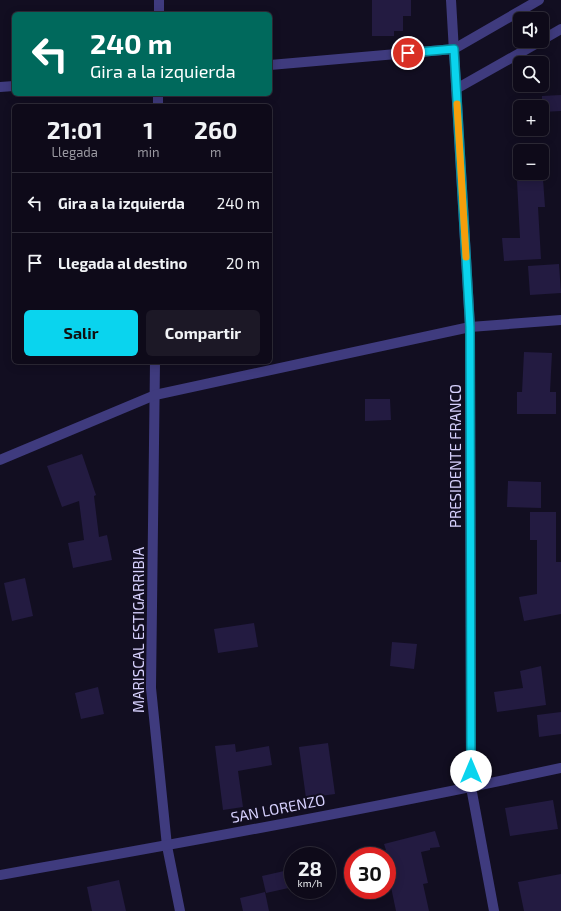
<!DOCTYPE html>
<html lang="es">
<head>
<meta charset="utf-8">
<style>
	:root { --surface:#0e0a19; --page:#1c1826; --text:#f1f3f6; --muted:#9b9aa2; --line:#2e2b38; --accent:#0ad4ee }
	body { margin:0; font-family:"Exo 2",sans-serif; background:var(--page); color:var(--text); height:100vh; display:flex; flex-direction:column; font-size:15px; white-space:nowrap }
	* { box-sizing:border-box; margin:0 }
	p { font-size:13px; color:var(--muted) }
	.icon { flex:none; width:22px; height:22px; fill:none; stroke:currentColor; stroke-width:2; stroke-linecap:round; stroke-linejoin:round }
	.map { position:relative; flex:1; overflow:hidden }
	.details { position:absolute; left:12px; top:104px; width:260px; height:260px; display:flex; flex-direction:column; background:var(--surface); border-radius:6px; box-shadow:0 2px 10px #0003,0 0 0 1px var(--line) }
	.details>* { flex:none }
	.guide { position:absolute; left:12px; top:12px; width:260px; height:84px; border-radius:6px; box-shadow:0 2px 10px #0003,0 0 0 1px var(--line); background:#00695c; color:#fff; overflow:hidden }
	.controls { position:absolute; left:513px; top:12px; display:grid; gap:8px }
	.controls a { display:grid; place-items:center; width:36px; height:36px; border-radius:6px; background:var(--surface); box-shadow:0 2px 10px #0003,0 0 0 1px var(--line); font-size:20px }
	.speed { position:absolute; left:284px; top:847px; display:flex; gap:8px; font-size:20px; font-weight:700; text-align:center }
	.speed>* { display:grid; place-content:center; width:52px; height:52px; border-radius:50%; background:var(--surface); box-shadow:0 2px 10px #0003,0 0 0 1px var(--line); line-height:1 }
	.speed small { font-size:10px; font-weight:400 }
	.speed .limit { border:6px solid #d22; background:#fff; color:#111 }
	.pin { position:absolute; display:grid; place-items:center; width:34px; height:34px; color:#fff; margin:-17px; border:2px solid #fff; border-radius:50%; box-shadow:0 1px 4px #0007 }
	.me { position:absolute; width:44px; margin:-22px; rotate:0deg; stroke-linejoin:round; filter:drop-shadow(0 0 3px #0008) }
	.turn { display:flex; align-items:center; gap:14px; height:84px; padding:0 12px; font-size:18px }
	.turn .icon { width:52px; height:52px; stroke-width:2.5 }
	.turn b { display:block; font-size:28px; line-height:34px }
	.eta { display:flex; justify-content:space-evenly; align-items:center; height:68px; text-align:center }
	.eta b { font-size:24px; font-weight:700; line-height:28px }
	.primary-button { display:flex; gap:8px; margin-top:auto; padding:8px 12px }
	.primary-button a { flex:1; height:46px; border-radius:6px; background:var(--accent); color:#111; font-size:16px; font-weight:700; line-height:46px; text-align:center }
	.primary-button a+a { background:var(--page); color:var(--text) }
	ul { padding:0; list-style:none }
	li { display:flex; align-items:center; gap:12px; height:60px; padding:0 12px; border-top:1px solid var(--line) }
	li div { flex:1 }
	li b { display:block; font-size:15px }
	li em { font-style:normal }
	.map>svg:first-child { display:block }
	.building { fill:#231b41 }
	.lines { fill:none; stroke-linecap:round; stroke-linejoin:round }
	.minor { stroke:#3f3b7e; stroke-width:10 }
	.route-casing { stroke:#068a9b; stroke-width:10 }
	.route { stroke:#0ad4ee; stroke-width:7 }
	.slow { stroke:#f59e0b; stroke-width:7 }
	.labels { text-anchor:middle; stroke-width:4; stroke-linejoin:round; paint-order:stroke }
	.street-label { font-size:15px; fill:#d6d0fd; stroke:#120e21 }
</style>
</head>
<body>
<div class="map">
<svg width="561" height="911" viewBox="0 0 561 911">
	<rect width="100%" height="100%" fill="#120e21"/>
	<!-- building -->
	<g class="building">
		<path d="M 372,0 L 411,0 L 411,16 L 403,16 L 403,31 L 394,31 L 394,36 L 372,36 Z"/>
		<path d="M 561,95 L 561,111 L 542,112 L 542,96 Z"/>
		<path d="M 543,179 L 545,207 L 538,207 L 541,259 L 504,261 L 502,238 L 520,238 L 517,181 Z"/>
		<path d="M 559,264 L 561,293 L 530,295 L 528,266 Z"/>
		<path d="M 524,352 L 552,353 L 550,392 L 556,392 L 556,414 L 517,414 L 517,392 L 522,392 Z"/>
		<path d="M 365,399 L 390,399 L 391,420 L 365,421 Z"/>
		<path d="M 82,454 L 96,495 L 94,496 L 99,537 L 107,535 L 112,560 L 73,568 L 68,543 L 84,540 L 79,501 L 62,507 L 47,466 Z"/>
		<path d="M 508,481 L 541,482 L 541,508 L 507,507 Z"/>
		<path d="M 530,512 L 556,512 L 556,562 L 561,562 L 561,614 L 524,621 L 519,597 L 537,594 L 537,540 L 530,540 Z"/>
		<path d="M 25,578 L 33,616 L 12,621 L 4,583 Z"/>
		<path d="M 254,623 L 258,647 L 218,653 L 214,629 Z"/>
		<path d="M 392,642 L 417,644 L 414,669 L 390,666 Z"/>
		<path d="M 541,666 L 546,705 L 497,712 L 494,692 L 523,688 L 520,671 Z"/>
		<path d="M 98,687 L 104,714 L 81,719 L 75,693 Z"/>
		<path d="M 561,712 L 561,734 L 539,737 L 537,715 Z"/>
		<path d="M 328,743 L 335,794 L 306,798 L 299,747 Z"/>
		<path d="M 235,744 L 236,752 L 269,746 L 272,765 L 238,771 L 243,807 L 223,810 L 215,746 Z"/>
		<path d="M 553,800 L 558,829 L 510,836 L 505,808 Z"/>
		<path d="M 435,831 L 440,847 L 430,848 L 430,850 L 421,852 L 428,883 L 423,884 L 429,911 L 396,911 L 387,868 L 387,856 L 384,856 L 383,851 L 386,850 L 384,844 Z"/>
		<path d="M 293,869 L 293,887 L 266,893 L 262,876 Z"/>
		<path d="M 561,874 L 561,911 L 524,911 L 518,882 Z"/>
		<path d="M 119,880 L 126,911 L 92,911 L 87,887 Z"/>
		<path d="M 265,892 L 269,911 L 243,911 L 240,898 Z"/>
	</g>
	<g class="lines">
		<!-- minor -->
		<g class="minor">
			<path d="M 451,0 L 470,327 L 471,787 L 494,911"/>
			<path d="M 159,14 L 159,0"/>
			<path d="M 542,40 L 561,29"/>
			<path d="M 270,65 L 454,49 L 539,0"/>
			<path d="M 0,87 L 14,86"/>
			<path d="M 456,89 L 541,41"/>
			<path d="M 158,106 L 158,94"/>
			<path d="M 155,362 L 151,688 L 167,846 L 180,911"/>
			<path d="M 0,460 L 155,395 L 470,327 L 561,320"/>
			<path d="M 0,875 C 188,842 375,808 561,768"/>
		</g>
	</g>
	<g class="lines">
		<defs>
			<path id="route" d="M 408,53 L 454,49 L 470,327 L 471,771"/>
		</defs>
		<!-- route casing -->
		<use href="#route" class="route-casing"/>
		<!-- route -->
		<use href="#route" class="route"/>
		<!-- slow -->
		<path class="slow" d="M 457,104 L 466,257"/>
	</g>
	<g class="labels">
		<!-- street labels -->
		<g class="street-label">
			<text transform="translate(456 456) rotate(-90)" y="5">PRESIDENTE FRANCO</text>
			<text transform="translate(139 630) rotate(-90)" y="5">MARISCAL ESTIGARRIBIA</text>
			<text transform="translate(278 809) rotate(-11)" y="5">SAN LORENZO</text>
		</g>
	</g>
</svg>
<div class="controls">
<a><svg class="icon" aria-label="sound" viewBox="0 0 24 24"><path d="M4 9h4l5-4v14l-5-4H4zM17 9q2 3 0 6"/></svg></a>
<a><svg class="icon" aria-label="search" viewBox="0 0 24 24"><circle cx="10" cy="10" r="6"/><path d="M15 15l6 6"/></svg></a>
<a>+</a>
<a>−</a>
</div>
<div class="speed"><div>28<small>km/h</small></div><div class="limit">30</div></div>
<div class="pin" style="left:408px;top:53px;background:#d93025"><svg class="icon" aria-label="arrive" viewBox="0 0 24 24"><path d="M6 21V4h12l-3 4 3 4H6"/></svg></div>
<svg class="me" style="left:471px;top:771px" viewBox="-20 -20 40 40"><circle r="19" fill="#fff"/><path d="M0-13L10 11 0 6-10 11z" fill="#0ad4ee"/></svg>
<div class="guide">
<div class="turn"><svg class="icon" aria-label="left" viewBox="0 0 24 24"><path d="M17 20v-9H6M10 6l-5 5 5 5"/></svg><div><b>240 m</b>Gira a la izquierda</div></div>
</div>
<section class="details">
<div class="eta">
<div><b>21:01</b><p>Llegada</p></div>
<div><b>1</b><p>min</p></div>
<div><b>260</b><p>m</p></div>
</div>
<ul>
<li><svg class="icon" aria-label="left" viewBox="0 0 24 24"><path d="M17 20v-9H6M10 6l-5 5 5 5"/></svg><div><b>Gira a la izquierda</b></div><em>240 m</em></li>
<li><svg class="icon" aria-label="arrive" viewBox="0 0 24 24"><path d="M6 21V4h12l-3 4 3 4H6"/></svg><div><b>Llegada al destino</b></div><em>20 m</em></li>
</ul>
<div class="primary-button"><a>Salir</a><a>Compartir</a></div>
</section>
</div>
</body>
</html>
